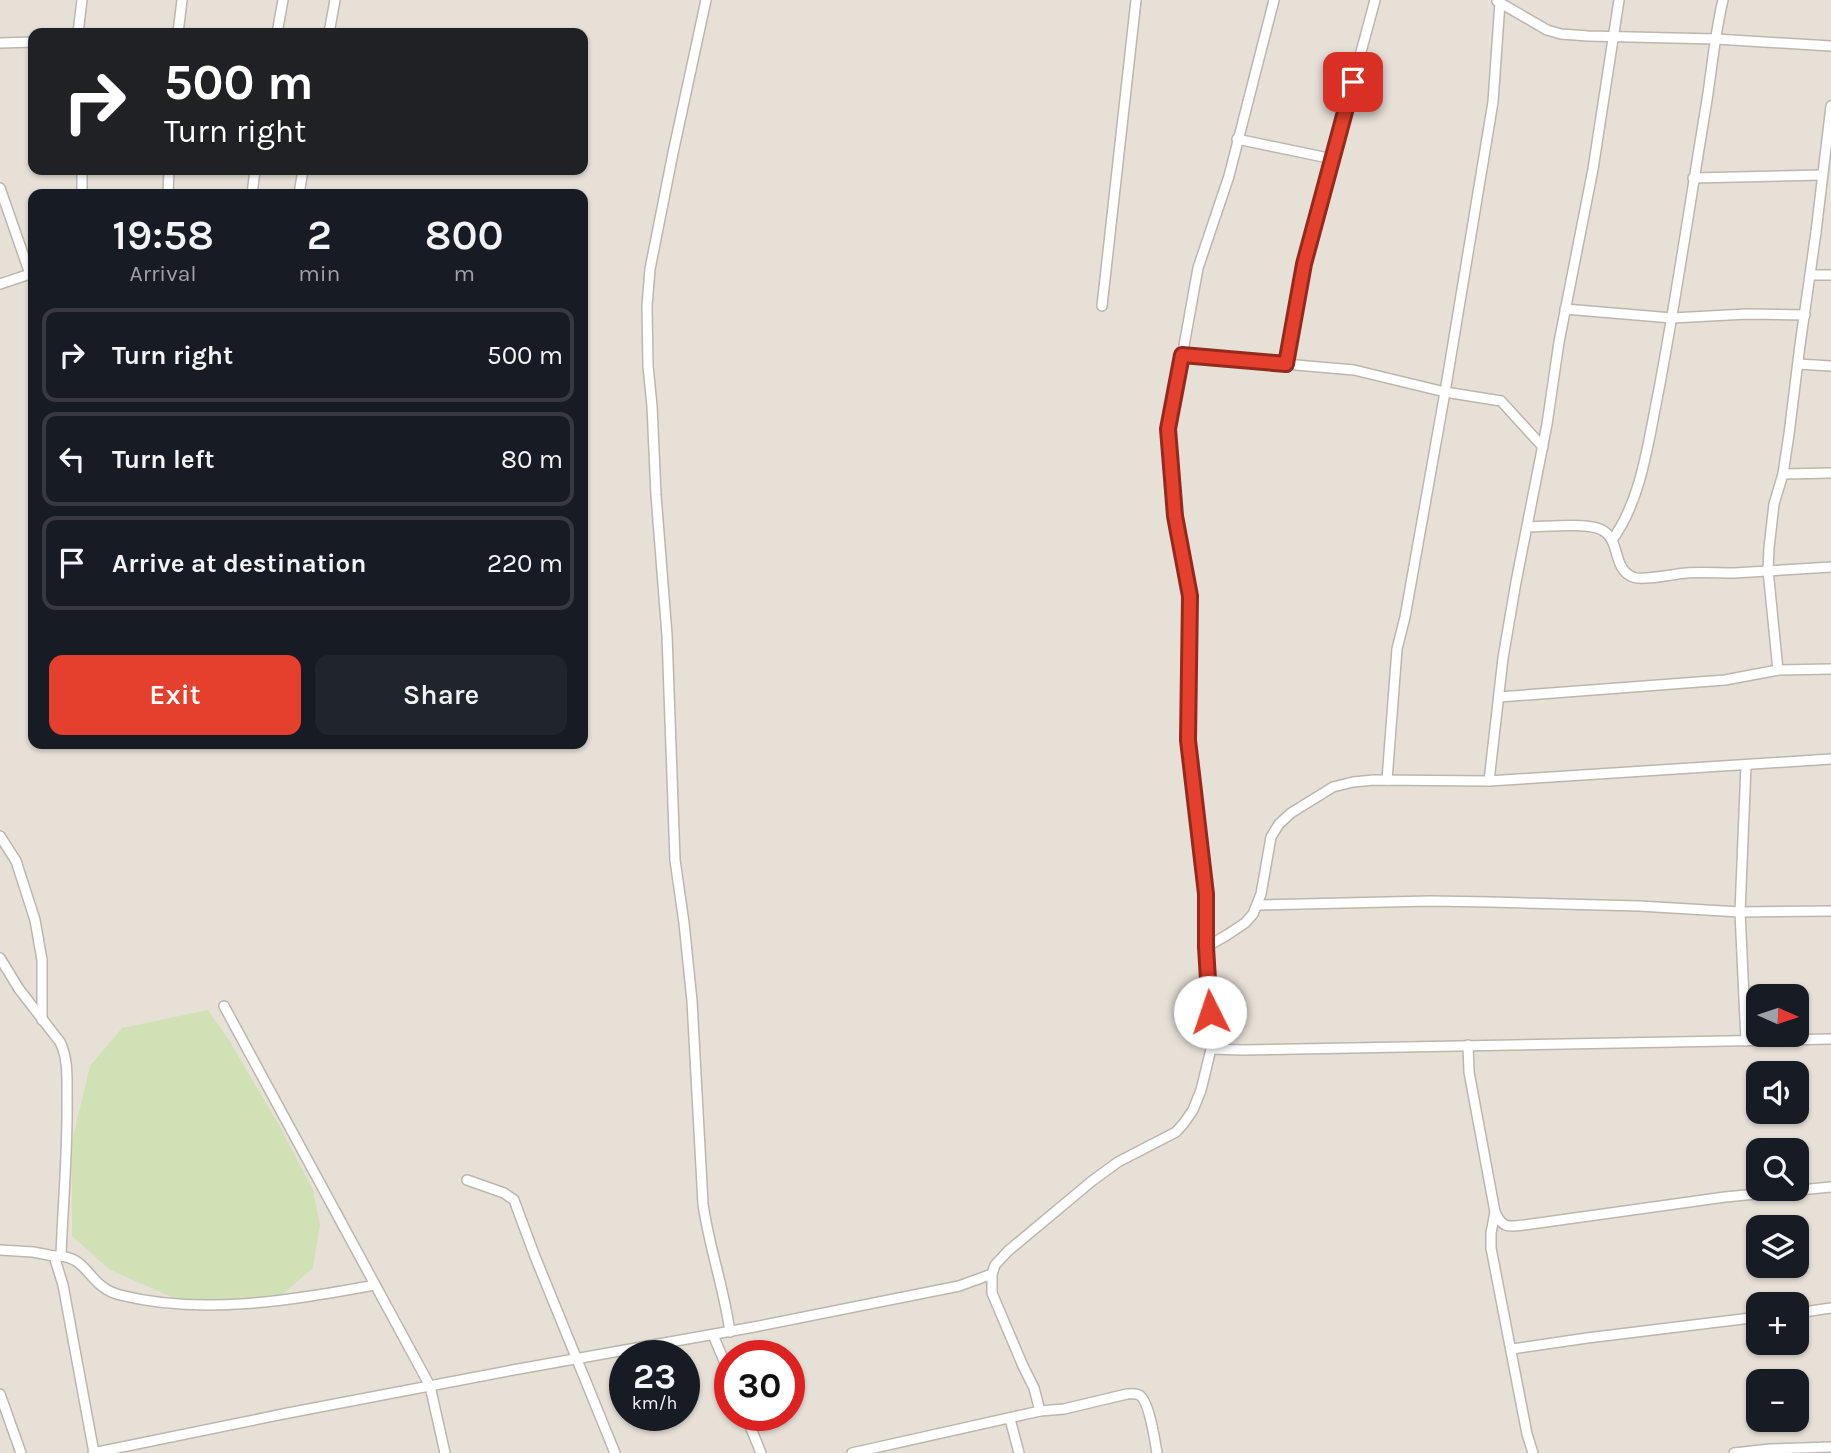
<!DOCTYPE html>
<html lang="en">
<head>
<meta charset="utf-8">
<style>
	:root { --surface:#171b24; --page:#20242c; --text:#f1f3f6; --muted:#9ea1a6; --line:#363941; --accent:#e4402d }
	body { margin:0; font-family:Karla,sans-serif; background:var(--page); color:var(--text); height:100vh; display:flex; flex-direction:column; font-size:26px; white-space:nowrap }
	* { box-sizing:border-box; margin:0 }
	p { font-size:23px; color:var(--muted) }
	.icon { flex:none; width:38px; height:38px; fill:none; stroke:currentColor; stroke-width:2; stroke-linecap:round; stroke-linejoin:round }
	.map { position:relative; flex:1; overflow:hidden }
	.drawer { position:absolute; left:28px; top:189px; width:560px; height:560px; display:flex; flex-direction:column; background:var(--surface); border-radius:14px; box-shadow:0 2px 5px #0004 }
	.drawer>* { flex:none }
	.hud { position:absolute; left:28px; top:28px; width:560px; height:147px; border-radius:14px; box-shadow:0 2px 5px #0004; background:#202124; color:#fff; overflow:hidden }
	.needle { width:46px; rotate:93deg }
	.buttons { position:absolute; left:1746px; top:984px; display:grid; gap:14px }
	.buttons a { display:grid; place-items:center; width:63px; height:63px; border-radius:14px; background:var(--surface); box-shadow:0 2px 5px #0004; font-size:35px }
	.speed { position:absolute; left:609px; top:1340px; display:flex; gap:14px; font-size:35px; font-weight:700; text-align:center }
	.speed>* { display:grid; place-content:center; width:91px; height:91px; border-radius:50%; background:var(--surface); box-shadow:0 2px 5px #0004; line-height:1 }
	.speed small { font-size:18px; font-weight:400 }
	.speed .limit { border:10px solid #d22; background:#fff; color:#111 }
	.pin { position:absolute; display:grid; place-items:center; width:60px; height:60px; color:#fff; margin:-30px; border-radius:14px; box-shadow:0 4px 10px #0006 }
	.me { position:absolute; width:77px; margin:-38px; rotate:356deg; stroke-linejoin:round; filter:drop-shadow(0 0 5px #0008) }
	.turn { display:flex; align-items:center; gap:24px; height:147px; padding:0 21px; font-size:32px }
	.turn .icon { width:91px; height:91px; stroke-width:2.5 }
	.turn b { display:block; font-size:49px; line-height:60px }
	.eta { display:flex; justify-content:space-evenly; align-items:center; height:119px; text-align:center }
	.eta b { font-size:42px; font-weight:600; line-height:49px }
	.button { display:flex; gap:14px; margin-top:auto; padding:14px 21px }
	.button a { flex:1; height:80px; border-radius:14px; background:var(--accent); color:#fff; font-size:28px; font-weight:600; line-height:80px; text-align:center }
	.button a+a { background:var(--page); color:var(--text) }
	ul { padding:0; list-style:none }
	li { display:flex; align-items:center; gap:21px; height:94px; margin:0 14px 10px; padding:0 7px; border:4px solid var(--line); border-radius:14px }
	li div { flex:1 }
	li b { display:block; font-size:26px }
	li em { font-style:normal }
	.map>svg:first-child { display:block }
	.residential { fill:#e6e0d7; fill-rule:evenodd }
	.green { fill:#d0e2b5 }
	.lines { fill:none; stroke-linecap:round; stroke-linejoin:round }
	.street-casing { stroke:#bdb6ac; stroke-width:12 }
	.street { stroke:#fff; stroke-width:9 }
	.route-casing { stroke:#942a1d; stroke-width:18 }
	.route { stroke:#e4402d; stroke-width:12 }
</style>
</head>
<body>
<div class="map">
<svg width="1831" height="1453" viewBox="0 0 1831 1453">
	<rect width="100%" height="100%" fill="#f2efe8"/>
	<!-- residential -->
	<path class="residential" d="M 0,0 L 1831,0 L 1831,1453 L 0,1453 ZM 33,33 L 583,33 L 583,170 L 33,170 ZM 33,194 L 583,194 L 583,744 L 33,744 ZM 1759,996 L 1797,996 L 1797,1034 L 1759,1034 ZM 1759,1073 L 1797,1073 L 1797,1111 L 1759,1111 ZM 1759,1150 L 1797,1150 L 1797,1188 L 1759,1188 ZM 1759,1227 L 1797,1227 L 1797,1265 L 1759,1265 ZM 1759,1304 L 1797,1304 L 1797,1342 L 1759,1342 ZM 625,1356 L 684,1356 L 684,1416 L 625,1416 ZM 730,1356 L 789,1356 L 789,1416 L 730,1416 ZM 1759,1381 L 1797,1381 L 1797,1419 L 1759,1419 Z"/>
	<!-- green -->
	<path class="green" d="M 208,1010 L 229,1040 L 279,1125 L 313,1190 L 320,1225 L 313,1268 L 283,1294 L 233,1301 L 195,1301 L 176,1299 L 110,1270 L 72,1236 L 72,1141 L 90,1066 L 122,1028 Z"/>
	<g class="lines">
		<defs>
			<g id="street">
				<path d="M 706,0 L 673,153 L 650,269 L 647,306 L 648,366 L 652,406 L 656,495 L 667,635 L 675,860 L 684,923 L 692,1001 L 703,1204 C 709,1247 724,1288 730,1332"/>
				<path d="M 1497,1 L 1547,30 L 1561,34 L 1588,36 L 1716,39 L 1831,46"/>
				<path d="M 78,33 L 82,0"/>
				<path d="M 178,33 L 182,0"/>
				<path d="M 277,33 L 283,0"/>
				<path d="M 329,33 L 335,0"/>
				<path d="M 0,43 L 33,42"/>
				<path d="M 1237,139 L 1333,159"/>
				<path d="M 82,170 L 82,194"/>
				<path d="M 1693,178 L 1822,175"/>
				<path d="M 0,188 L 30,274"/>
				<path d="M 168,194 L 169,170"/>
				<path d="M 252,194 L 255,170"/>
				<path d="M 299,194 L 303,170"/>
				<path d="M 1811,275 L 1831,275"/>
				<path d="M 0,284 L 33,273"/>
				<path d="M 1102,306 L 1136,0"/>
				<path d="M 1565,309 L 1672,318 L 1747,314 L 1805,315"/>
				<path d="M 1182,355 L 1354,370 L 1445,392 L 1501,401 L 1543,447"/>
				<path d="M 1286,364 L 1304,264 L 1375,0"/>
				<path d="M 1798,364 L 1831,366"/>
				<path d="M 1783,474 L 1831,473"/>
				<path d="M 1527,527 C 1545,527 1587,522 1602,530 C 1621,540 1612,569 1633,577 C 1641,581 1675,574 1686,573 C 1702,572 1718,573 1734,573 C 1767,571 1799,569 1831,567"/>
				<path d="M 1612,540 C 1642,500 1649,437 1659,389 C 1677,293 1691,196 1707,100 C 1712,67 1715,33 1723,0"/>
				<path d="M 1778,670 L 1768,570 L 1769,548 L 1774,504 L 1783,474 L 1789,434 L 1800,345 L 1816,232 L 1831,106"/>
				<path d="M 1499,697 L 1725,680 L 1778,670 L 1831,669"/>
				<path d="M 1387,780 L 1397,649 L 1405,617 L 1445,392 L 1493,102 L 1500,2"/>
				<path d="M 1489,781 L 1503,658 L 1516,582 L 1547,424 L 1559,342 L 1593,169 L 1619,0"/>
				<path d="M 0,836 L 16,861 L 35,920 L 42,960 L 42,1020"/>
				<path d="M 1258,905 L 1430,901 L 1491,902 L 1639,906 L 1740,912 L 1831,911"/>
				<path d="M 1206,947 L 1227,935 L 1245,923 L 1253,914 L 1261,894 L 1271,837 L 1279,824 L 1291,813 L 1333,787 L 1353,782 L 1374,780 L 1489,781 L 1831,759"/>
				<path d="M 0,958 L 19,989 L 60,1042 C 68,1058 67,1077 67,1096 C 68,1149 63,1202 61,1255"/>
				<path d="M 224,1006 L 430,1386 L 445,1453"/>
				<path d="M 1746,1041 L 1740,912 L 1746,765"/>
				<path d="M 1468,1045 L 1469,1072 L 1495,1212 C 1502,1228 1508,1227 1524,1225 L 1725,1197 L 1831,1187"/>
				<path d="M 1211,1049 L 1243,1050 C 1439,1046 1635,1043 1831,1039"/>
				<path d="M 467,1180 L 504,1193 L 514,1200 L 534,1254 L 615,1453"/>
				<path d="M 1495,1212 L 1491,1233 L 1491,1248 L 1527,1434 L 1533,1453"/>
				<path d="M 0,1250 L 33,1252 L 54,1256 L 63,1285 L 94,1453"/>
				<path d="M 54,1256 C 89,1254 87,1287 120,1295 C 204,1316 291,1300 375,1285"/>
				<path d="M 1797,1313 L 1831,1308"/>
				<path d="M 713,1335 L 730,1375"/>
				<path d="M 1512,1349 L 1587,1338 L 1759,1317"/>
				<path d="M 0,1394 L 21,1453"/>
				<path d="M 1040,1411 L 1064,1409 L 1127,1394 C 1131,1394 1135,1393 1139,1395 C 1149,1400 1155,1441 1157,1453"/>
				<path d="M 746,1416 L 761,1453"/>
				<path d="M 1010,1419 L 1019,1453"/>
				<path d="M 93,1453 L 288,1413 L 513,1370 L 754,1327 L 959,1286 L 992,1274"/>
				<path d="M 852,1453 L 1040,1411 L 1034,1388 L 1023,1366 L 992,1293 L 992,1274 L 995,1265 L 1008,1251 L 1092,1181 L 1118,1162 L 1176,1132 L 1184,1123 L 1193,1110 L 1201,1090 L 1211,1049 L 1212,1034 L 1206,947 L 1206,894 L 1188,739 L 1190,596 L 1175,516 L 1169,429 L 1198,268 L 1229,176 L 1274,0"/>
				<path d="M 1734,1453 L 1770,1449 L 1831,1447"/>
			</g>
		</defs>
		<!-- street casing -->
		<use href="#street" class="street-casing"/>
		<!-- street -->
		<use href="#street" class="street"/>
	</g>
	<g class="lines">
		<defs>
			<path id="route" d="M 1210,1012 L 1206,947 L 1206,894 L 1188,740 L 1190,596 L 1175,516 L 1168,429 L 1182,355 L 1286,364 L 1304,264 L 1353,82"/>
		</defs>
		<!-- route casing -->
		<use href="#route" class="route-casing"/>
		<!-- route -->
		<use href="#route" class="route"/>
	</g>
</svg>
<div class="buttons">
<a><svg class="needle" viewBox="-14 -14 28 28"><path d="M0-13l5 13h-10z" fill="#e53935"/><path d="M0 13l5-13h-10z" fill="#9ea1a6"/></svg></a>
<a><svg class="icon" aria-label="sound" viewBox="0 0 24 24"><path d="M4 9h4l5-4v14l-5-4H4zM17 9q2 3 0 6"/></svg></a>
<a><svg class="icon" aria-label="search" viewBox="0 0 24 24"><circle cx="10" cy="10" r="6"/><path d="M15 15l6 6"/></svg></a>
<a><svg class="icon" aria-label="layers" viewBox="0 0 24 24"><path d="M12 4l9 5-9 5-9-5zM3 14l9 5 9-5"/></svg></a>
<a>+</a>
<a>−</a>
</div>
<div class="speed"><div>23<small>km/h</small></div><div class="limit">30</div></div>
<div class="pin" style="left:1353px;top:82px;background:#d93025"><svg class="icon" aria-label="arrive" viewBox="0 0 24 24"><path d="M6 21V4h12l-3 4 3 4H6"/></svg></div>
<svg class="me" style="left:1210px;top:1012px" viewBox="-20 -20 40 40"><circle r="19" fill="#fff"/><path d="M0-13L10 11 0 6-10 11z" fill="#e4402d"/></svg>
<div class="hud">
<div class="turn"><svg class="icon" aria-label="right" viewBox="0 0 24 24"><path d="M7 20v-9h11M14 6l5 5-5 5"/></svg><div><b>500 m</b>Turn right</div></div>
</div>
<section class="drawer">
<div class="eta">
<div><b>19:58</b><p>Arrival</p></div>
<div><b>2</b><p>min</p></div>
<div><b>800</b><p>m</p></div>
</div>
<ul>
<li><svg class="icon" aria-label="right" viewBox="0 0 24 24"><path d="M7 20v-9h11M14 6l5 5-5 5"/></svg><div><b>Turn right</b></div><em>500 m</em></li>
<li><svg class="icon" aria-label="left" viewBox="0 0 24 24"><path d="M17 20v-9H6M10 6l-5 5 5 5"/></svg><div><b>Turn left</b></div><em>80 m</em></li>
<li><svg class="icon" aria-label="arrive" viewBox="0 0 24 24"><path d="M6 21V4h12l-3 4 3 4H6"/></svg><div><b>Arrive at destination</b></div><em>220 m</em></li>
</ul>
<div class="button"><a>Exit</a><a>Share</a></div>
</section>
</div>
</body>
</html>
